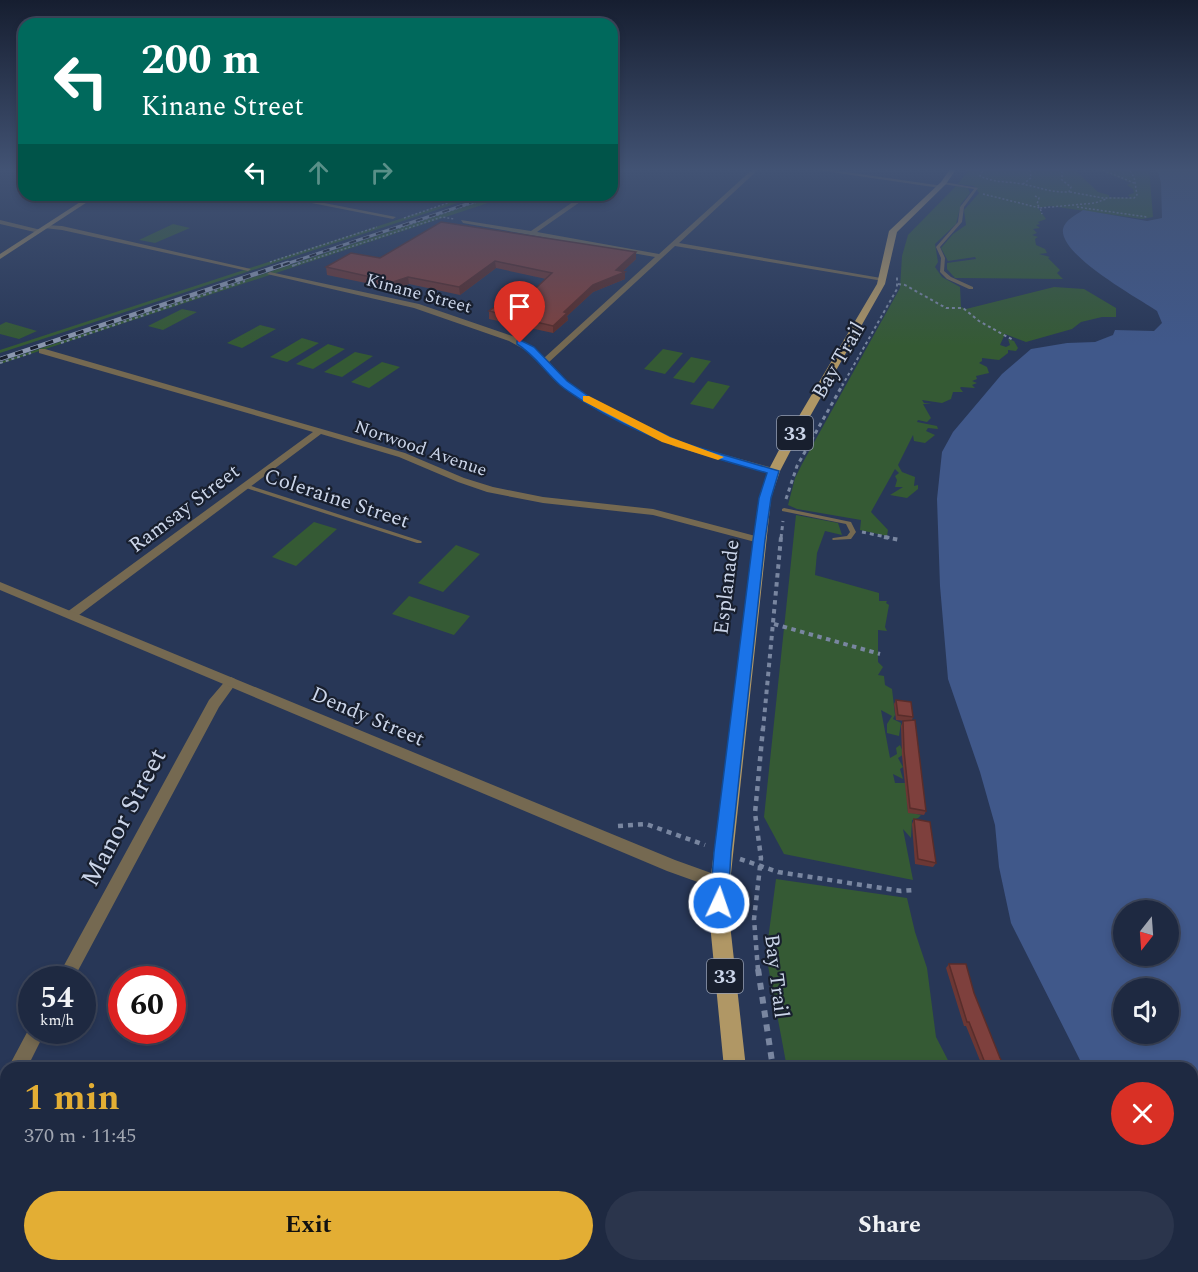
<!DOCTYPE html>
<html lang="en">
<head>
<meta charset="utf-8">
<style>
	:root { --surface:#1e2941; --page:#2b354c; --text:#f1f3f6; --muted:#a1a6b1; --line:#3c455a; --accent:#e3ae34 }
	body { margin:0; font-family:Spectral,serif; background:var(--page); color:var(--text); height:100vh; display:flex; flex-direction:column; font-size:22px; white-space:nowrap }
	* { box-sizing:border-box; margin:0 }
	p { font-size:20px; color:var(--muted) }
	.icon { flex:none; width:33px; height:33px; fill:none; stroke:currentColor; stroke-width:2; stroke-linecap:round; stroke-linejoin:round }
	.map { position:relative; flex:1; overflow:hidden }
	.sheet { position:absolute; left:0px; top:1062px; width:1198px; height:210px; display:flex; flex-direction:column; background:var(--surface); border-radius:18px 18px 0 0; box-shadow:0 3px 9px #0003,0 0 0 2px var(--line) }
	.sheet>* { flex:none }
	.guide { position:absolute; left:18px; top:18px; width:600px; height:183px; border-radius:18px; box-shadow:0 3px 9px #0003,0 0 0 2px var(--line); background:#00695c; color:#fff; overflow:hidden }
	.needle { width:39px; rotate:197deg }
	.controls { position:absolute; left:1113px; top:900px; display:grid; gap:12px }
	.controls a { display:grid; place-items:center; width:66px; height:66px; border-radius:50%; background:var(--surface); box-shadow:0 3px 9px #0003,0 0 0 2px var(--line); font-size:30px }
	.speed { position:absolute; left:18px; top:966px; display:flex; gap:12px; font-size:30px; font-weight:700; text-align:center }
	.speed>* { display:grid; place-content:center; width:78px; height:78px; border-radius:50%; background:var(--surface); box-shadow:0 3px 9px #0003,0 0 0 2px var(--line); line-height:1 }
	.speed small { font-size:15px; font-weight:400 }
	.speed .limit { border:9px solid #d22; background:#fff; color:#111 }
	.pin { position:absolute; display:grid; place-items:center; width:51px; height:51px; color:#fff; margin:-62px -26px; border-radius:50% 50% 50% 0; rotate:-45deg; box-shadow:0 0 6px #0007 }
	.pin .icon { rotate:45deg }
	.me { position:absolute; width:66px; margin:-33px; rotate:3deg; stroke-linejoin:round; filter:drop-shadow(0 0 4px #0008) }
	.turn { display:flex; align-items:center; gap:21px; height:126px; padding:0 24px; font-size:27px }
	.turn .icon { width:78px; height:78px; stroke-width:2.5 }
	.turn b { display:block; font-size:42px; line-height:51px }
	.lanes { display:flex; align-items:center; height:57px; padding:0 24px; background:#0003; justify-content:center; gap:30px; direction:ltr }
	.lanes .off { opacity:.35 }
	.round { display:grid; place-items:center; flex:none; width:63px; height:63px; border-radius:32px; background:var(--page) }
	.head { display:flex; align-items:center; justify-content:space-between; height:102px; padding:0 24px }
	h1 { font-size:36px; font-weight:700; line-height:45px; color:var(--accent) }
	.primary-button { display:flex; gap:12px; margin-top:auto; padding:12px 24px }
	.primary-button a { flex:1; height:69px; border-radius:36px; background:var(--accent); color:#111; font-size:24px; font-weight:700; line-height:69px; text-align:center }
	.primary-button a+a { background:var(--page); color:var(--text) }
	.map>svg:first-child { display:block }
	.green { fill:#355a34 }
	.water { fill:#40588a; fill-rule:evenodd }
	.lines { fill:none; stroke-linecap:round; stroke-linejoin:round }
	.path-far5 { stroke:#7986a0; stroke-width:1.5; stroke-dasharray:2 2; stroke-linecap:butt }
	.path-far4 { stroke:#7986a0; stroke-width:2; stroke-dasharray:3 3; stroke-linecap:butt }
	.path-far3 { stroke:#7986a0; stroke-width:3; stroke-dasharray:4 4; stroke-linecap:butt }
	.path-far2 { stroke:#7986a0; stroke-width:4; stroke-dasharray:4.5 4.5; stroke-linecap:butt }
	.path-far1 { stroke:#7986a0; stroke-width:4.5; stroke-dasharray:5 5; stroke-linecap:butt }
	.path { stroke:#7986a0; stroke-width:6; stroke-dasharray:7 7; stroke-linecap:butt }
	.service { fill:#756951; fill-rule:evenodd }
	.minor { fill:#756951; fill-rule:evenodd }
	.tertiary { fill:#756951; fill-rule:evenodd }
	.secondary { fill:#96835c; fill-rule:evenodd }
	.primary { fill:#b09765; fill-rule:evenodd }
	.rail-far1-casing { stroke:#8b97af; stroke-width:3 }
	.rail-casing { stroke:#8b97af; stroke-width:4.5 }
	.rail-far1 { stroke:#181f2e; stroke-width:2; stroke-dasharray:7; stroke-linecap:butt }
	.rail { stroke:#181f2e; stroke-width:3; stroke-dasharray:8; stroke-linecap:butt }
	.wall { fill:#6c3734 }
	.shaded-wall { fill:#582d2b }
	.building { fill:#7e403d; stroke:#582d2b; stroke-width:1.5 }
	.route { fill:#1a73e8; stroke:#114b97; stroke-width:1.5 }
	.slow { fill:#f59e0b }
	.labels { text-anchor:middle; stroke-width:4.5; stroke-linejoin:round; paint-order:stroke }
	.far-street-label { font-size:18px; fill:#cbd5e9; stroke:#181f2e }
	.shield { fill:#181f2e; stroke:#959eb1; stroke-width:1.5 }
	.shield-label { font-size:20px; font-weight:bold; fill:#cbd5e9 }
	.street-label { font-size:21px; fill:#cbd5e9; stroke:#181f2e }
	.near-street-label { font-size:26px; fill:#cbd5e9; stroke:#181f2e }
</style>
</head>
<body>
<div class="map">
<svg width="1198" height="1272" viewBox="0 0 1198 1272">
	<rect width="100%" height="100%" fill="#283757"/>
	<!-- green -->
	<g class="green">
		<path d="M 970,168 L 1073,168 L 1098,192 L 1109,195 L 1109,197 L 1131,198 L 1128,195 L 1134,193 L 1133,189 L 1127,185 L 1131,183 L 1102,171 L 1095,171 L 1094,168 L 1149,168 L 1153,217 L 1142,219 L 1050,206 L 1038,208 L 1046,219 L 1038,222 L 1040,224 L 1036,225 L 1040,228 L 1033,229 L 1037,233 L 1032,235 L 1038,237 L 1035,239 L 1036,245 L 1045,249 L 1047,253 L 1039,254 L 1050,257 L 1048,258 L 1060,270 L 1057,273 L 1063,279 L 955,278 L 947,269 L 947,263 L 976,259 L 975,257 L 948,261 L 941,248 L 953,234 L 966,225 L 964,210 L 979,193 L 974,186 L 958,184 Z"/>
		<path d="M 956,186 L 968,188 L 970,193 L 961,204 L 956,224 L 935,244 L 938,262 L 935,267 L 942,277 L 960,287 L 961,307 L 966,309 L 1054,287 L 1084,289 L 1116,308 L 1116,317 L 1102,317 L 1081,322 L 1072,329 L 1026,342 L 1005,334 L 1000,345 L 1006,347 L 1010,345 L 1008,339 L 1014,341 L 1018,348 L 1016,351 L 1008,350 L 1008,353 L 999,360 L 982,358 L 982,361 L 979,363 L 987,367 L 989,373 L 976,376 L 977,379 L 972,381 L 977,383 L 972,385 L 975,388 L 961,387 L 960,388 L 963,392 L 953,392 L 951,399 L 942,403 L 922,400 L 924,403 L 932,404 L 923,404 L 931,418 L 927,422 L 918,420 L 917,422 L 937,426 L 938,429 L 928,428 L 926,431 L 935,435 L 925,443 L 914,441 L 913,435 L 898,465 L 902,472 L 915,477 L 914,486 L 918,485 L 918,489 L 907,498 L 890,495 L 903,487 L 895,487 L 897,480 L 895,476 L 899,473 L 895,469 L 871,512 L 888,530 L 887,536 L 860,530 L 861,520 L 797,509 L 788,505 L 795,478 L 802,464 L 900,288 L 902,256 L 908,235 Z"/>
		<path d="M 473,195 L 482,195 L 0,353 L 0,350 Z"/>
		<path d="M 499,195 L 512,195 L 0,364 L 0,362 Z"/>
		<path d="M 173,224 L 190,228 L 155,243 L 139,240 Z"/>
		<path d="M 182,309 L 197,312 L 163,330 L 148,326 Z"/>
		<path d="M 6,322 L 37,331 L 19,339 L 0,334 L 0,325 Z"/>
		<path d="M 260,325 L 276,329 L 242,348 L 227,343 Z"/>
		<path d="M 302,338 L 319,343 L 287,362 L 270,357 Z"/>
		<path d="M 328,344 L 345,349 L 313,369 L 296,364 Z"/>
		<path d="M 663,349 L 683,353 L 665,374 L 644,369 Z"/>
		<path d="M 355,352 L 373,356 L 342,377 L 324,372 Z"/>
		<path d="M 691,357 L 711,361 L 694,383 L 673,378 Z"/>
		<path d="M 382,362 L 400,367 L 369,388 L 351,382 Z"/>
		<path d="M 708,381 L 730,386 L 713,409 L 690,404 Z"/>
		<path d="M 796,515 L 838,523 L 842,535 L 825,531 L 817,553 L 815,575 L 879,593 L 879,601 L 887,601 L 886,603 L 889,605 L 885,627 L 887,631 L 878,630 L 878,662 L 883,667 L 878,675 L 884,676 L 885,685 L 892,689 L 895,715 L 893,719 L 901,723 L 899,736 L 887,733 L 887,724 L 892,716 L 881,710 L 890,758 L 897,754 L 896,748 L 900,745 L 904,754 L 898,758 L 903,767 L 900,769 L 903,779 L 893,774 L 895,783 L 906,783 L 908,812 L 921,815 L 918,818 L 912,820 L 911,838 L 903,829 L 913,880 L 784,854 L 764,817 Z"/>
		<path d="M 314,522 L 337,529 L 296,566 L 272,557 Z"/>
		<path d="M 456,545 L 480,554 L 443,592 L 418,583 Z"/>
		<path d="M 409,596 L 470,616 L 454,635 L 392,614 Z"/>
		<path d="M 776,879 L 907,898 L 915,932 L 927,968 L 936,1037 L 952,1068 L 787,1068 L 766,955 Z"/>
		<path d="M 824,1266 L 1049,1266 L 1052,1272 L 825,1272 Z"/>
	</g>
	<!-- water -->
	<path class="water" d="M 1157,168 L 1198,168 L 1198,1272 L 1192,1272 L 1189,1266 L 1192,1266 L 1192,1068 L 1084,1068 L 1011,923 L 999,867 L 995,825 L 980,772 L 948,679 L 940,586 L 937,499 L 942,452 L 953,432 L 1002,374 L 1031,349 L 1067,343 L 1095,342 L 1113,335 L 1115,330 L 1154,331 L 1162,323 L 1157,311 C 1138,298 1059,255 1063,229 C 1065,220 1076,215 1083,210 L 1147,221 L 1162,218 L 1161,183 ZM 1124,910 L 1168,910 L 1168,956 L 1124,956 ZM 1124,988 L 1168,988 L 1168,1034 L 1124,1034 Z"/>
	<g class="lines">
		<!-- path-far5 -->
		<g class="path-far5">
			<path d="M 985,168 L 980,176 C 994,183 1007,181 1022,184 C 1038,187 1052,193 1069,192 L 1071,187 L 1062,180 L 1062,172 L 1056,168"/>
			<path d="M 1067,168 L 1103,170 L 1134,183"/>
			<path d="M 1023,184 L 1031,178 L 1030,170 L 1027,168"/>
			<path d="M 1070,192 L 1103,198 L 1134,198 L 1137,195 L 1134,177 L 1128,168"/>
			<path d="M 983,194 L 1040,208 L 1042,214"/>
			<path d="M 1035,196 L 1039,198 L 1037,204 L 1040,208 L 1095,203 L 1106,199"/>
			<path d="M 1077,207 L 1147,217"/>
			<path d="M 404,218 L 471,195"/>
			<path d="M 399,228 L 498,195"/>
			<path d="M 270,262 L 377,227"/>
			<path d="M 295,265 L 442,217 L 454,219"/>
		</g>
		<!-- path-far4 -->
		<g class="path-far4">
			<path d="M 292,266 L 300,263"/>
			<path d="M 898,284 L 905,285 L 946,308 L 963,308 L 979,321 L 1013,340"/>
			<path d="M 61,343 L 245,281"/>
			<path d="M 0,363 L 31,353"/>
			<path d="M 842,386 L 897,289 L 897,277"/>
		</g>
		<!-- path-far3 -->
		<g class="path-far3">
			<path d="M 786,499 L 797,466 L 843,384"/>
			<path d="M 862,532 L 891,538"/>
			<path d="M 781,538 L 783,521"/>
		</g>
		<!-- path-far2 -->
		<g class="path-far2">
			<path d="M 884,537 L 900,540"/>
			<path d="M 774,624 L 880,654"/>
			<path d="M 763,730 L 781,537"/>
		</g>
		<!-- path-far1 -->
		<g class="path-far1">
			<path d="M 618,826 L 646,824 L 705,845"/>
			<path d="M 740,859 L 778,872 L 901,891 L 913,890"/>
			<path d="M 758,970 L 754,919 L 761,858 L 755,813 L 763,728"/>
		</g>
		<!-- path -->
		<g class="path">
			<path d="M 758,969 L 773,1068"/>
			<path d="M 805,1266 L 806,1272"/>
		</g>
		<!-- service -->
		<g class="service">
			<path d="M 944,182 L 978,188 L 964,207 L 962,222 L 940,247 L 945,258 L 944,271 L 951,277 L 973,287 L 973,289 L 969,289 L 947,279 L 940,272 L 941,258 L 936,247 L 958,222 L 960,207 L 974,189 L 943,184 Z"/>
			<path d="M 245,484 L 421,541 L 422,542 L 421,543 L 417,543 L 243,487 L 243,485 Z"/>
			<path d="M 784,508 L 851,522 L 856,532 L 851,539 L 833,540 L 832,539 L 833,538 L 847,536 L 850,532 L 846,524 L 782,511 L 782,509 Z"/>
		</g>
		<!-- minor -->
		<g class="minor">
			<path d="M 614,168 L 620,168 L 620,173 L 612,179 Z"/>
			<path d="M 754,168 L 760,168 L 679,243 L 881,278 L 884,280 L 883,281 L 675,246 L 548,363 L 567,381 L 591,398 L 682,443 L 777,469 L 777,473 L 774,474 L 676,447 L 623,422 L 585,402 L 561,385 L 527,351 L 509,341 L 414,308 L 267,274 L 270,272 L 419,304 L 515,337 L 533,347 L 544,358 L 655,257 L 463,223 L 461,220 L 531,231 L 583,195 L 590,195 L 537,232 L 659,254 Z"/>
			<path d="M 271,195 L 283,195 L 396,217 L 393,219 Z"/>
			<path d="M 0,220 L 41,230 L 42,231 L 39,233 L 0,224 Z"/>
			<path d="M 46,225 L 62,226 L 251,269 L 248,271 L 62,230 L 44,228 Z"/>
			<path d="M 39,349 L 45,349 L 405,453 L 464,478 L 493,487 L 543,497 L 653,509 L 763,538 L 764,540 L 759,543 L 653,515 L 543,503 L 487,492 L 458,482 L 399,457 L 321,434 L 75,618 L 71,619 L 65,615 L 67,612 L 313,432 L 39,353 Z"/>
			<path d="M 231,677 L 235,679 L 237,682 L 219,707 L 73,980 L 56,980 L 209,700 L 227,679 Z"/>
			<path d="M 32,1023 L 32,1030 L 46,1030 L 27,1068 L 8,1068 Z"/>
			<path d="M 6,1079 L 6,1106 L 0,1108 L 0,1081 Z"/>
		</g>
		<!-- tertiary -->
		<g class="tertiary">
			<path d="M 804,168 L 818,168 L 943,186 L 940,188 Z"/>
			<path d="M 0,582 L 675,860 L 725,878 L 728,883 L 725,888 L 720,890 L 667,871 L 0,590 Z"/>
		</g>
		<!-- secondary -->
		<path class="secondary" d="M 91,195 L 98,195 L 0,259 L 0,254 Z"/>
		<!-- primary -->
		<g class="primary">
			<path d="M 951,168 L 957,168 L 946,184 L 897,232 L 885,284 L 791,450 L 780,471 L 771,498 L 730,883 L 730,924 L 746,1068 L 724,1068 L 710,924 L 710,883 L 759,498 L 768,471 L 779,450 L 877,284 L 889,231 L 941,182 Z"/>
			<path d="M 748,1266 L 774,1266 L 775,1272 L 749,1272 Z"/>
		</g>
		<defs>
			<path id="rail-far1" d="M 283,265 L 494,195"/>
			<path id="rail" d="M 0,359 L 288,263"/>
		</defs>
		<!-- rail-far1 casing -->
		<use href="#rail-far1" class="rail-far1-casing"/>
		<!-- rail casing -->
		<use href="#rail" class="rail-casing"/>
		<!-- rail-far1 -->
		<use href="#rail-far1" class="rail-far1"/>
		<!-- rail -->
		<use href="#rail" class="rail"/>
	</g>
	<!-- wall -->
	<g class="wall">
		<path d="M 636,252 L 636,259 L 622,272 L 625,279 L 593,292 L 567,316 L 568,320 L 553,333 L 489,319 L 489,311 L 521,302 L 546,279 L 496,268 L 460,295 L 409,284 L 395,289 L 327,275 L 326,267 L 380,258 Z"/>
		<path d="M 896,700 L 913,717 L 912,720 L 926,811 L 924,815 L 908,813 L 902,756 L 901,726 L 903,721 L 906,721 L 896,720 L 894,704 Z"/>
		<path d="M 914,819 L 936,863 L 933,867 L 915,864 L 912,824 Z"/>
		<path d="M 949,964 L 974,993 L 1000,1058 L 1005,1068 L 983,1068 L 966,1026 L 964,1026 L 946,968 Z"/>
		<path d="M 1074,1266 L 1104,1266 L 1104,1272 L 1076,1272 Z"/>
	</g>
	<!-- shaded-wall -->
	<g class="shaded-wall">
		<path d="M 636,252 L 636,259 L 619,275 L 625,272 L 625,279 L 593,292 L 567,316 L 568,320 L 553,333 L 553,326 L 564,312 L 593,285 L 616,270 Z"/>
		<path d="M 495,261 L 496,268 L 460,295 L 459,287 Z"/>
		<path d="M 408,277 L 409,284 L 395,289 L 393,282 Z"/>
	</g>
	<!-- building -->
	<g class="building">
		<path d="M 441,222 L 636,252 L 616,270 L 625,272 L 593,285 L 564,312 L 567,313 L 553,326 L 489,311 L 506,299 L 521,302 L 552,273 L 495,261 L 459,287 L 408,277 L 393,282 L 326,267 L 351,253 L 380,258 Z"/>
		<path d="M 896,700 L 911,702 L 913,717 L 898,715 Z"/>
		<path d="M 915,720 L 926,811 L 910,808 L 904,751 L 903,721 Z"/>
		<path d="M 914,819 L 930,822 L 936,863 L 918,859 Z"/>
		<path d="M 949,964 L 966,964 L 974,993 L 1000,1058 L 1005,1068 L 987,1068 L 969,1022 L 967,1022 Z"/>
		<path d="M 1079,1266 L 1104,1266 L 1107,1270 L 1104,1271 L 1104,1272 L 1082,1272 Z"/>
	</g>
	<!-- sky -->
	<linearGradient id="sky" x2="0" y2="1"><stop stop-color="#161e30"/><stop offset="0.49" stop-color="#425374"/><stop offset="1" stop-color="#425374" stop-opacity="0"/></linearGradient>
	<rect width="1198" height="346" fill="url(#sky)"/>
	<!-- route -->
	<path class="route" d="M 520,340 L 534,347 L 567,381 L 591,398 L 629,418 L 683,443 L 779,471 L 771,498 L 765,540 L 731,852 L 728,903 L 726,909 L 719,912 L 713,909 L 710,903 L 714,852 L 753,540 L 759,498 L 767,473 C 703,455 640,438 583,401 C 576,396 567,391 560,385 C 545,372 535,355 517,344 L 517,341 Z"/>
	<!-- slow -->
	<path class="slow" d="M 583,396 L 589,396 L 670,437 L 724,457 L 718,460 L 662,442 L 583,401 Z"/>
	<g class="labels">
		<!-- far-street labels -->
		<g class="far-street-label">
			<text transform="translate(419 293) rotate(15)" y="6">Kinane Street</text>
			<text transform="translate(421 448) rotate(19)" y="6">Norwood Avenue</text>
		</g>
		<!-- shield labels -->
		<g class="shield">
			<rect x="777" y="416" width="36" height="34" rx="4.5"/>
			<rect x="707" y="959" width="36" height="34" rx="4.5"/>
		</g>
		<g class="shield-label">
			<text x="795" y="440">33</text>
			<text x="725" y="983">33</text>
		</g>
		<!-- street labels -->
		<g class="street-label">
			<text transform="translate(838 360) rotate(-60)" y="7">Bay Trail</text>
			<text transform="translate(337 498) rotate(18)" y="7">Coleraine Street</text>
			<text transform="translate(184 508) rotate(-37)" y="7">Ramsay Street</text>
			<text transform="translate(726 587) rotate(-83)" y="7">Esplanade</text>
			<text transform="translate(368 716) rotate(23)" y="7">Dendy Street</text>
			<text transform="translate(777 976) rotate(83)" y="7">Bay Trail</text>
		</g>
		<!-- near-street labels -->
		<g class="near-street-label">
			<text transform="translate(123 817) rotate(-62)" y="9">Manor Street</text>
		</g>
	</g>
</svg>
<div class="controls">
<a><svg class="needle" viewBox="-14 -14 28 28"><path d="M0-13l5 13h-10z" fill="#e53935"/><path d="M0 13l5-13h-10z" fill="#a1a6b1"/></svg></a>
<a><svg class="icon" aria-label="sound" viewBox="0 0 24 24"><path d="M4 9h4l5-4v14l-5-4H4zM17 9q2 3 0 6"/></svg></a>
</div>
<div class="speed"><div>54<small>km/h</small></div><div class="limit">60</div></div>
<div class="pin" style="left:520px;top:343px;background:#d93025"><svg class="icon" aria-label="arrive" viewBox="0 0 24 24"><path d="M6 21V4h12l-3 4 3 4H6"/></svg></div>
<svg class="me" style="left:719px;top:903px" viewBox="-20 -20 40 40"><circle r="17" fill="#1a73e8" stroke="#fff" stroke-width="3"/><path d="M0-11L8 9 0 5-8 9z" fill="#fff"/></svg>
<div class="guide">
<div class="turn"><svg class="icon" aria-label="left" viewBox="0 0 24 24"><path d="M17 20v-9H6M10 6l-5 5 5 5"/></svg><div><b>200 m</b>Kinane Street</div></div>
<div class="lanes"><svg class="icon" aria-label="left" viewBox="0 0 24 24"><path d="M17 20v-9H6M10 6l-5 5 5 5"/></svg><svg class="icon off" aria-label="ahead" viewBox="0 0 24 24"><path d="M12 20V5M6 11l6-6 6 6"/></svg><svg class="icon off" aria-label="right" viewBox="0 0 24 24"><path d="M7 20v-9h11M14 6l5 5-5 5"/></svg></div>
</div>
<section class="sheet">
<div class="head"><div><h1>1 min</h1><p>370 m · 11:45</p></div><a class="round" style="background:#d93025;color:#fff"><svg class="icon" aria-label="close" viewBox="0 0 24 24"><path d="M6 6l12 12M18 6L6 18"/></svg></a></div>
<div class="primary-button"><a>Exit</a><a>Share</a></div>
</section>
</div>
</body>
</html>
